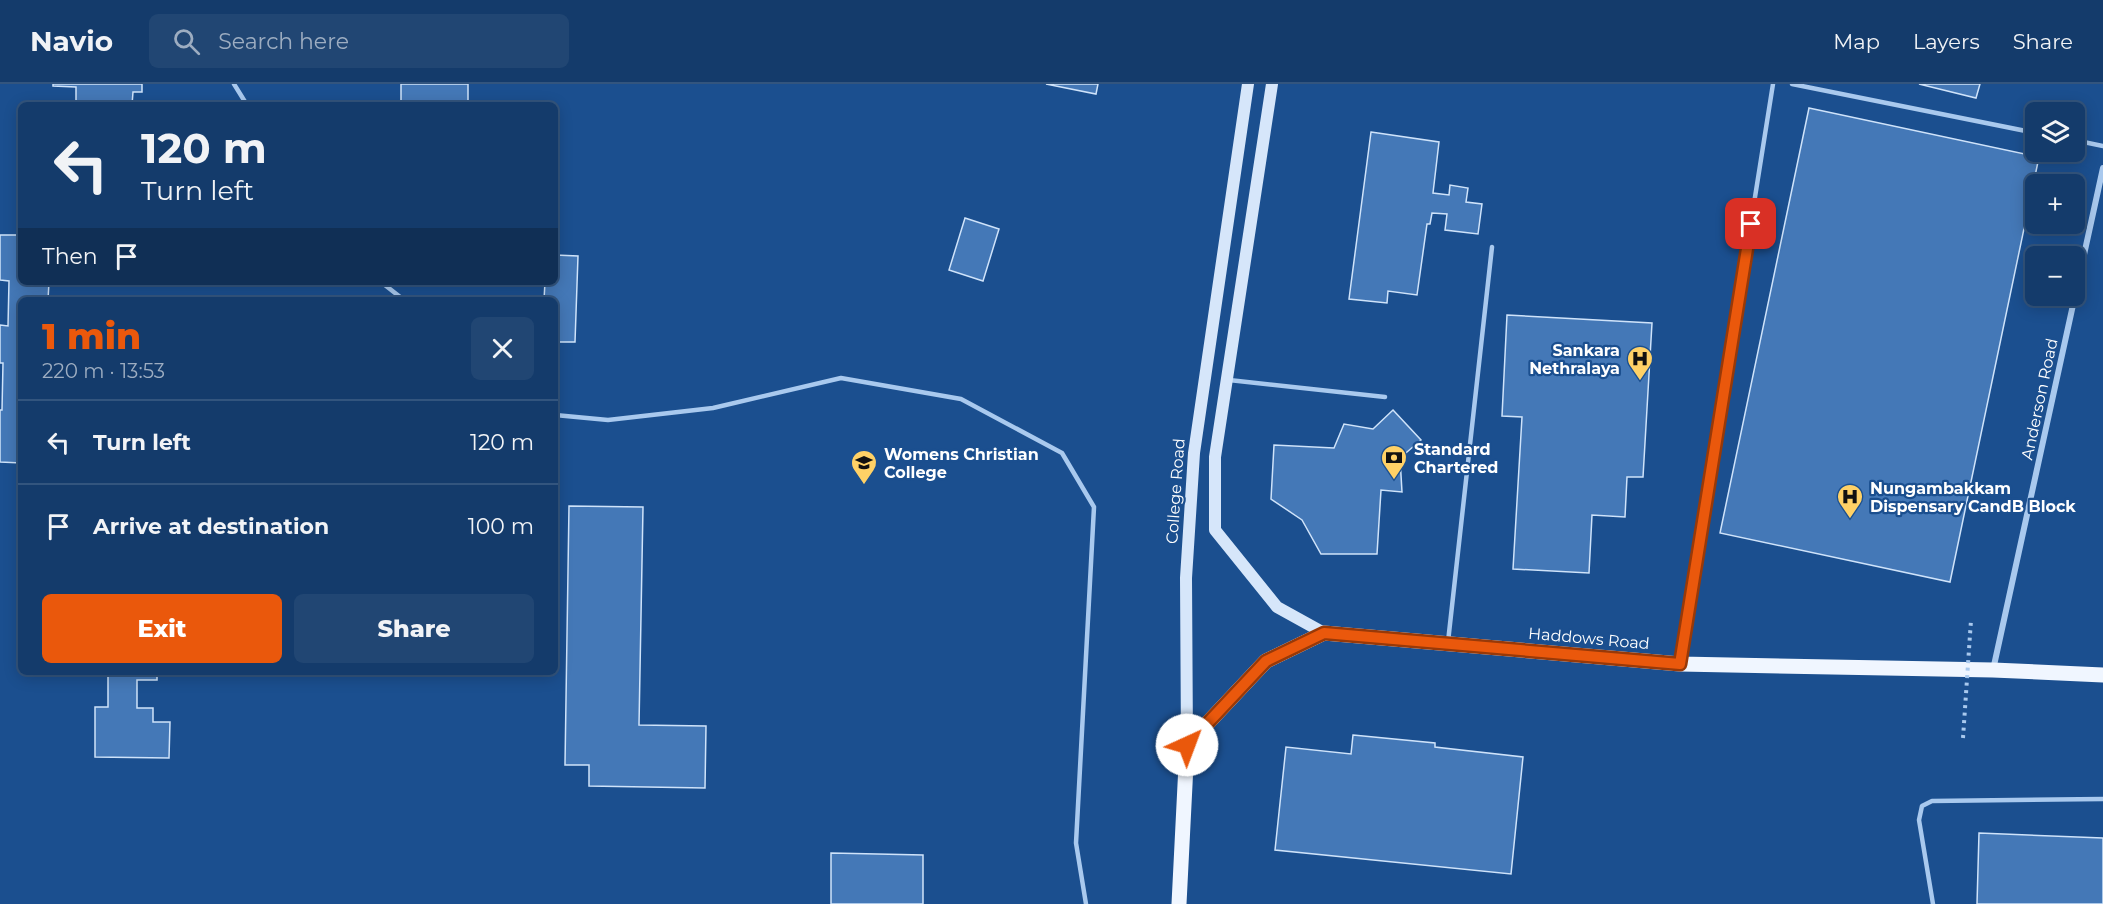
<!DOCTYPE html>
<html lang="en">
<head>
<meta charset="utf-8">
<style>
	:root { --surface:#143b6b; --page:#214673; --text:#f1f3f6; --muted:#9dadc1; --line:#33557e; --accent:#ea580c }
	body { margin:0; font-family:Montserrat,sans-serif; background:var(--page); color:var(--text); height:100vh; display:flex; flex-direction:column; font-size:22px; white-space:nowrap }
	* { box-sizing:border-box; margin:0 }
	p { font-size:20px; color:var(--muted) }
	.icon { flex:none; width:33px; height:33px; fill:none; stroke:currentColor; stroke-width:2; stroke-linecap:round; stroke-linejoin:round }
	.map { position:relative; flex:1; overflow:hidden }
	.details { position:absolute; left:18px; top:213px; width:540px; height:378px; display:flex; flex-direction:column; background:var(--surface); border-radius:9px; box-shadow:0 3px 15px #0003,0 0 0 2px var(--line) }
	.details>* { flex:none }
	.hud { position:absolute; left:18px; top:18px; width:540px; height:183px; border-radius:9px; box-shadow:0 3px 15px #0003,0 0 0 2px var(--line); background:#143b6b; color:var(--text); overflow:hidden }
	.buttons { position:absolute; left:2025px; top:18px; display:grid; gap:12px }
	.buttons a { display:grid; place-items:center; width:60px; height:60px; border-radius:9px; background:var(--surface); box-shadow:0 3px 15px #0003,0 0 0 2px var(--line); font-size:30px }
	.pin { position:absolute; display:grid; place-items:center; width:51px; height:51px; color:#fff; margin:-26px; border-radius:12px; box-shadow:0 3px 9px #0006 }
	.me { position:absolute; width:66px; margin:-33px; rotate:43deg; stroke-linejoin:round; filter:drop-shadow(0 0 4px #0008) }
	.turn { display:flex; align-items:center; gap:21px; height:126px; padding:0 24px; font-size:27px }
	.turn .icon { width:78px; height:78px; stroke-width:2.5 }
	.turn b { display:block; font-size:42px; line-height:51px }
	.then { display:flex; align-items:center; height:57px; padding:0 24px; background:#0003; gap:12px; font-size:22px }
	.round { display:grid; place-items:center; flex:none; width:63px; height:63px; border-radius:9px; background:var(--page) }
	.headline { display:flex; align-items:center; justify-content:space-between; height:102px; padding:0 24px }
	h1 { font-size:36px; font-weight:800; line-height:45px; color:var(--accent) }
	.action { display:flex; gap:12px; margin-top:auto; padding:12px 24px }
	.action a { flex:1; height:69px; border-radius:9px; background:var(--accent); color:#fff; font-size:24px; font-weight:800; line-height:69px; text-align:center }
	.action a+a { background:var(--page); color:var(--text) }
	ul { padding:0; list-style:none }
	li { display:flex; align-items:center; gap:18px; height:84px; padding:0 24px; border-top:2px solid var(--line) }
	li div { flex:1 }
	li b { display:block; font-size:22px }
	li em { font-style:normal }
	header { display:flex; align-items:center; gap:36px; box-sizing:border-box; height:84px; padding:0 30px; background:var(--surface); border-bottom:2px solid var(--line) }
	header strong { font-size:28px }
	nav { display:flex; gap:33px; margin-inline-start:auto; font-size:21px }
	.search { width:420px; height:54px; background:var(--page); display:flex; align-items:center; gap:15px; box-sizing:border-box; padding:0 21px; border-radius:9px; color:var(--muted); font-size:22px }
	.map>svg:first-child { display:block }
	.building { fill:#4478b7; stroke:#cfe3fa; stroke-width:1.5 }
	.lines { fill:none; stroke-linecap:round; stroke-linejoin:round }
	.service { stroke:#a9c9ee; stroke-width:4.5 }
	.minor { stroke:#a9c9ee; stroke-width:6 }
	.secondary { stroke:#d6e6fa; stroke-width:12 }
	.primary { stroke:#f0f6ff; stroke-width:15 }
	.path-bridge { stroke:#a9c9ee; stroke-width:4; stroke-dasharray:3 4.5; stroke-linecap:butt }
	.route-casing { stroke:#983908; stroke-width:15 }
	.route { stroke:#ea580c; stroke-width:10 }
	.labels { text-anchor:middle; stroke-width:4.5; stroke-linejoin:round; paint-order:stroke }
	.poi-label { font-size:16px; font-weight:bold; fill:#fff; stroke:#1b4f8f; text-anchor:start }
	.street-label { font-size:16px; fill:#fff; stroke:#1b4f8f }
</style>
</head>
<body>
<header>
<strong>Navio</strong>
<div class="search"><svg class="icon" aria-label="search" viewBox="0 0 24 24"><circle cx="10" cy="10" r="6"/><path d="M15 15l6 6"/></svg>Search here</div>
<nav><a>Map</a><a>Layers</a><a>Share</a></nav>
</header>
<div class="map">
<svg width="2103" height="820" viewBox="0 0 2103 820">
	<rect width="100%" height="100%" fill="#1b4f8f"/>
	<!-- building -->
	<g class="building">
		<path d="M 53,0 L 142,0 L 142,8 L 133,8 L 132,21 L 76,21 L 76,3 L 53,2 Z"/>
		<rect x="401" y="0" width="67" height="21"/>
		<path d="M 1046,0 L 1098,0 L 1096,10 Z"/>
		<path d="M 1919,0 L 1980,0 L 1976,14 Z"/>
		<path d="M 1809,24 L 2039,73 L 1950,498 L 1720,449 Z"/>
		<path d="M 1371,48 L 1439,58 L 1433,109 L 1449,111 L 1450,101 L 1468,104 L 1466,118 L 1482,120 L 1478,150 L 1445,146 L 1447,130 L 1432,129 L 1430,140 L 1427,140 L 1417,211 L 1388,207 L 1387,219 L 1349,215 Z"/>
		<path d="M 965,134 L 999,145 L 983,197 L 949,186 Z"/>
		<path d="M 0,151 L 21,151 L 21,198 L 49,198 L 48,216 L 21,216 L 21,379 L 0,378 L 0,326 L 2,326 L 3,279 L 0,279 L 0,241 L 8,242 L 9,197 L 0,196 Z"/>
		<path d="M 555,171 L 578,172 L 575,258 L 555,258 L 555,216 L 544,216 L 545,198 L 555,198 Z"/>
		<path d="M 1507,231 L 1652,239 L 1643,393 L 1627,393 L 1625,433 L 1592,431 L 1589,489 L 1513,485 L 1522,333 L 1502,332 Z"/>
		<path d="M 1393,326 L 1421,356 L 1400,374 L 1402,408 L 1381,406 L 1377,470 L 1321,470 L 1302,436 L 1271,415 L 1274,361 L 1334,364 L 1344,340 L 1373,345 Z"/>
		<path d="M 569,422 L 643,423 L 639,641 L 706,642 L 705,704 L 589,702 L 589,681 L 565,681 Z"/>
		<path d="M 108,588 L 157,588 L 157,596 L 137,596 L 137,624 L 153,624 L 153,638 L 170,638 L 169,674 L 95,673 L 95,623 L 108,623 Z"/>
		<path d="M 1353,651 L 1435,659 L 1435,663 L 1523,673 L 1511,790 L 1275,766 L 1286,663 L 1351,670 Z"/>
		<path d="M 1979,749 L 2103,754 L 2103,820 L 1977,820 Z"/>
		<path d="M 831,769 L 923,771 L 923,820 L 831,820 Z"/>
	</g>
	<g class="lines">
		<!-- service -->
		<g class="service">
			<path d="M 234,0 L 247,21"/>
			<path d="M 1792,0 L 2036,49"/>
			<path d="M 2074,56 L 2103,62"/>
			<path d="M 381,198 L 404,216"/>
			<path d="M 1229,296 L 1385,313"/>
			<path d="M 555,331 L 608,336 L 713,324 L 841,294 L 961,315 L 1062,369 L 1094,423 L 1076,759 L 1086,820"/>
			<path d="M 1448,558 L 1492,163"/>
			<path d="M 1681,578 L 1773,0"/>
			<path d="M 1933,820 L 1919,736 L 1922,722 L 1932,717 L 2103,715"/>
		</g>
		<!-- minor -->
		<path class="minor" d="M 1993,586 L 2103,84"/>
		<!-- secondary -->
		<g class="secondary">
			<path d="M 1272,0 L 1215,373 L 1215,446 L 1277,523 L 1324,549"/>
			<path d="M 1187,661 L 1186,494 L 1194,369 L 1248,0"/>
		</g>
		<!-- primary -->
		<path class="primary" d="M 1179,820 L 1187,661 L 1266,577 L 1324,549 L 1680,580 L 1993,586 L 2103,591"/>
		<!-- path-bridge -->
		<path class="path-bridge" d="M 1963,654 L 1971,536"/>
	</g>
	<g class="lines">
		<defs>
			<path id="route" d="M 1187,661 L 1266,577 L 1324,549 L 1680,580 L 1751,140"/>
		</defs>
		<!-- route casing -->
		<use href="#route" class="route-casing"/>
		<!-- route -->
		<use href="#route" class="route"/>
	</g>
	<!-- icons -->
	<defs>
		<symbol id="hospital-pin" viewBox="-11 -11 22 30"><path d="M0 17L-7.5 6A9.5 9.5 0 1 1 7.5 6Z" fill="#ffd166" stroke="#1b4f8f"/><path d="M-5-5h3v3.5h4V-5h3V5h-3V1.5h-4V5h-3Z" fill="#111"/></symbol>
		<symbol id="bank-pin" viewBox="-11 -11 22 30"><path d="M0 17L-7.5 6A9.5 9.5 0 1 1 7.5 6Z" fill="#ffd166" stroke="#1b4f8f"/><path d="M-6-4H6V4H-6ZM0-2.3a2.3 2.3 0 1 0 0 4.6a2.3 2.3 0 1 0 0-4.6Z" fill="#111"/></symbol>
		<symbol id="university-pin" viewBox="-11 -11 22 30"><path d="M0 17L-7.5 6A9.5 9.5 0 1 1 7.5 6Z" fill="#ffd166" stroke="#1b4f8f"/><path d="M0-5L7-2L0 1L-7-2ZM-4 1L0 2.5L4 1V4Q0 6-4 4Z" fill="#111"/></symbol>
	</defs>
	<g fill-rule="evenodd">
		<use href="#hospital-pin" x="1625" y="260" width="30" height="40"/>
		<use href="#bank-pin" x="1379" y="359" width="30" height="40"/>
		<use href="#university-pin" x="849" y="364" width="30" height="40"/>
		<use href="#hospital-pin" x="1835" y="398" width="30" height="40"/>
	</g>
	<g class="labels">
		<!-- poi labels -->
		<g class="poi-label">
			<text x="1620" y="272" text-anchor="end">Sankara<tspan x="1620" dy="18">Nethralaya</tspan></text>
			<text x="1414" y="371">Standard<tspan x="1414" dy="18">Chartered</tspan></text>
			<text x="884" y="376">Womens Christian<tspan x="884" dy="18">College</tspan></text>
			<text x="1870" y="410">Nungambakkam<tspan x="1870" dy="18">Dispensary CandB Block</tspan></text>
		</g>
		<!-- street labels -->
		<g class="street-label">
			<text transform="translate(2039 315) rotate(-78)" y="6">Anderson Road</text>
			<text transform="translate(1175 407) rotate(-86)" y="6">College Road</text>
			<text transform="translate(1589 554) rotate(5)" y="6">Haddows Road</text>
		</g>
	</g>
</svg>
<div class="buttons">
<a><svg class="icon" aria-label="layers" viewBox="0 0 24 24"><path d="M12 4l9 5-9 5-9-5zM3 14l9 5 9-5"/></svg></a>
<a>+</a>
<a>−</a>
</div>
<div class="pin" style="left:1751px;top:140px;background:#d93025"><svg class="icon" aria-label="arrive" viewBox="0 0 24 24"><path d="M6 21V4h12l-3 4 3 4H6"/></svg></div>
<svg class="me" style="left:1187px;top:661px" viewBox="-20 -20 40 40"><circle r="19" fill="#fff"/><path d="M0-13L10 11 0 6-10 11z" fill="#ea580c"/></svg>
<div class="hud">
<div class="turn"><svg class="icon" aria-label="left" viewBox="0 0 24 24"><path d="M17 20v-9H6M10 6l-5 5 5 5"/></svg><div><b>120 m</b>Turn left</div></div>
<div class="then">Then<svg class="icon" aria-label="arrive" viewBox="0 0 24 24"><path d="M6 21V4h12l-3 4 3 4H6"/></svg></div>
</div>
<section class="details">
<div class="headline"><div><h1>1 min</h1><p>220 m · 13:53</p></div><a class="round"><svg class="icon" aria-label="close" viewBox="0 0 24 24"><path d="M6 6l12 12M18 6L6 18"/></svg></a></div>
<ul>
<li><svg class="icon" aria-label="left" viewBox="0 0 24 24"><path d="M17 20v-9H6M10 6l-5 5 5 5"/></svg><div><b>Turn left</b></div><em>120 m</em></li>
<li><svg class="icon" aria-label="arrive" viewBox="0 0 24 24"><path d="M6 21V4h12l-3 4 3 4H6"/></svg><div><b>Arrive at destination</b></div><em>100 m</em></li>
</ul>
<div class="action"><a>Exit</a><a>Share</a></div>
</section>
</div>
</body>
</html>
